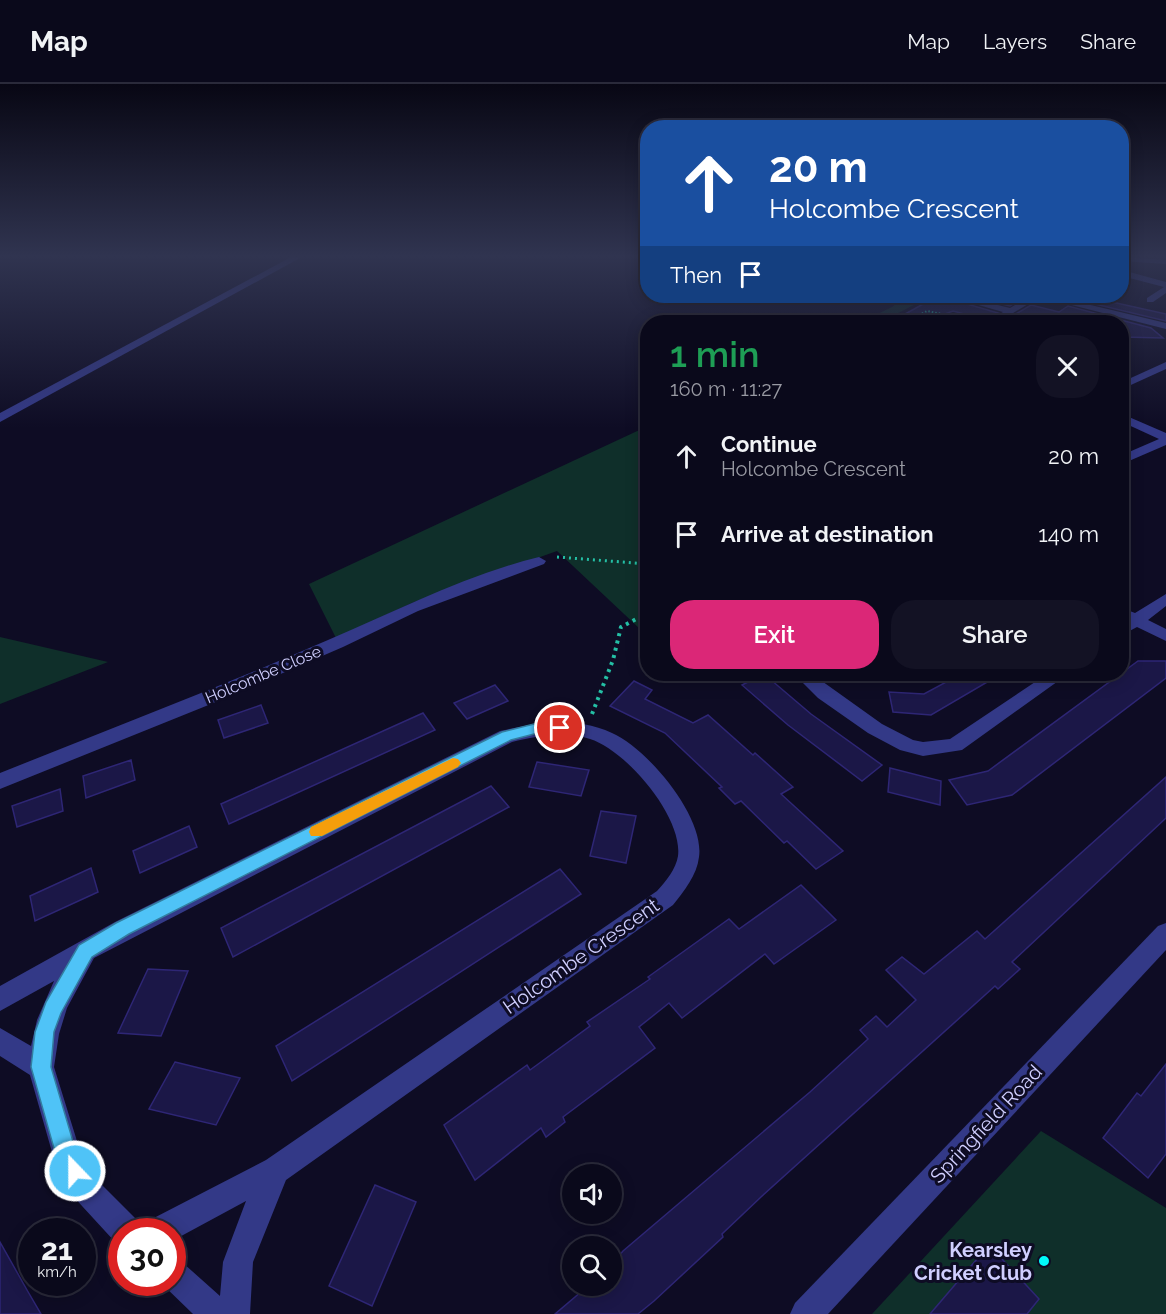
<!DOCTYPE html>
<html lang="en">
<head>
<meta charset="utf-8">
<style>
	:root { --surface:#0a091b; --page:#131224; --text:#f1f3f6; --muted:#999aa3; --line:#2a2a3a; --accent:#db2777 }
	body { margin:0; font-family:Raleway,sans-serif; background:var(--page); color:var(--text); height:100vh; display:flex; flex-direction:column; font-size:22px; white-space:nowrap }
	* { box-sizing:border-box; margin:0 }
	p { font-size:20px; color:var(--muted) }
	.icon { flex:none; width:33px; height:33px; fill:none; stroke:currentColor; stroke-width:2; stroke-linecap:round; stroke-linejoin:round }
	.map { position:relative; flex:1; overflow:hidden }
	.panel { position:absolute; left:640px; top:231px; width:489px; height:366px; display:flex; flex-direction:column; background:var(--surface); border-radius:24px; box-shadow:0 3px 15px #0003,0 0 0 2px var(--line) }
	.panel>* { flex:none }
	.hud { position:absolute; left:640px; top:36px; width:489px; height:183px; border-radius:24px; box-shadow:0 3px 15px #0003,0 0 0 2px var(--line); background:#1a4fa0; color:#fff; overflow:hidden }
	.tools { position:absolute; left:562px; top:1080px; display:grid; gap:12px }
	.tools a { display:grid; place-items:center; width:60px; height:60px; border-radius:50%; background:var(--surface); box-shadow:0 3px 15px #0003,0 0 0 2px var(--line); font-size:30px }
	.speed { position:absolute; left:18px; top:1134px; display:flex; gap:12px; font-size:30px; font-weight:700; text-align:center }
	.speed>* { display:grid; place-content:center; width:78px; height:78px; border-radius:50%; background:var(--surface); box-shadow:0 3px 15px #0003,0 0 0 2px var(--line); line-height:1 }
	.speed small { font-size:15px; font-weight:400 }
	.speed .limit { border:9px solid #d22; background:#fff; color:#111 }
	.pin { position:absolute; display:grid; place-items:center; width:51px; height:51px; color:#fff; margin:-26px; border:3px solid #fff; border-radius:50%; box-shadow:0 2px 6px #0007 }
	.me { position:absolute; width:66px; margin:-33px; rotate:338deg; stroke-linejoin:round; filter:drop-shadow(0 0 4px #0008) }
	.turn { display:flex; align-items:center; gap:21px; height:126px; padding:0 30px; font-size:27px }
	.turn .icon { width:78px; height:78px; stroke-width:2.5 }
	.turn b { display:block; font-size:42px; line-height:51px }
	.then { display:flex; align-items:center; height:57px; padding:0 30px; background:#0003; gap:12px; font-size:22px }
	.round { display:grid; place-items:center; flex:none; width:63px; height:63px; border-radius:24px; background:var(--page) }
	.head { display:flex; align-items:center; justify-content:space-between; height:102px; padding:0 30px }
	h1 { font-size:36px; font-weight:600; line-height:45px; color:#1e9e55 }
	.primary-button { display:flex; gap:12px; margin-top:auto; padding:12px 30px }
	.primary-button a { flex:1; height:69px; border-radius:24px; background:var(--accent); color:#fff; font-size:24px; font-weight:600; line-height:69px; text-align:center }
	.primary-button a+a { background:var(--page); color:var(--text) }
	ul { padding:0; list-style:none }
	li { display:flex; align-items:center; gap:18px; height:78px; padding:0 30px }
	li div { flex:1 }
	li b { display:block; font-size:22px }
	li em { font-style:normal }
	header { display:flex; align-items:center; gap:36px; box-sizing:border-box; height:84px; padding:0 30px; background:var(--surface); border-bottom:2px solid var(--line) }
	header strong { font-size:28px }
	nav { display:flex; gap:33px; margin-inline-start:auto; font-size:21px }
	.map>svg:first-child { display:block }
	.green { fill:#0f2f2a }
	.building { fill:#1b1747; stroke:#2e2675; stroke-width:1.5 }
	.lines { fill:none; stroke-linecap:round; stroke-linejoin:round }
	.path-far2 { stroke:#24bfa5; stroke-width:2; stroke-dasharray:1.5 2; stroke-linecap:butt }
	.path-far1 { stroke:#24bfa5; stroke-width:3; stroke-dasharray:2 4; stroke-linecap:butt }
	.path { stroke:#24bfa5; stroke-width:4; stroke-dasharray:3 4.5; stroke-linecap:butt }
	.minor { fill:#333987; fill-rule:evenodd }
	.route { fill:#4fc3f7; stroke:#337fa1; stroke-width:1.5 }
	.slow { fill:#f59e0b }
	.poi-dot { fill:#00faf9; stroke:#0e0c24; stroke-width:2 }
	.labels { text-anchor:middle; stroke-width:6; stroke-linejoin:round; paint-order:stroke }
	.street-label { font-size:16px; fill:#d0cfff; stroke:#0e0c24 }
	.near-street-label { font-size:20px; fill:#d0cfff; stroke:#0e0c24 }
	.near-poi-label { font-size:20px; font-weight:bold; fill:#d0cfff; stroke:#0e0c24; text-anchor:end }
</style>
</head>
<body>
<header>
<strong>Map</strong>
<nav><a>Map</a><a>Layers</a><a>Share</a></nav>
</header>
<div class="map">
<svg width="1166" height="1230" viewBox="0 0 1166 1230">
	<rect width="100%" height="100%" fill="#0e0c24"/>
	<!-- green -->
	<g class="green">
		<path d="M 907,212 L 931,212 L 881,238 L 861,238 L 892,223 Z"/>
		<path d="M 648,342 L 648,541 L 640,545 L 557,467 L 414,518 L 336,554 L 309,500 Z"/>
		<path d="M 0,553 L 108,578 L 0,620 Z"/>
		<path d="M 1041,1047 L 1166,1124 L 1166,1230 L 872,1230 Z"/>
	</g>
	<!-- building -->
	<g class="building">
		<path d="M 921,212 L 959,212 L 960,218 L 998,229 L 987,236 L 953,227 L 923,238 L 898,238 L 896,235 L 925,219 L 920,218 Z"/>
		<path d="M 968,212 L 992,212 L 1016,218 L 1010,222 Z"/>
		<path d="M 1085,212 L 1166,230 L 1166,237 L 1078,216 Z"/>
		<path d="M 1031,221 L 1059,228 L 1068,222 L 1151,244 L 1163,254 L 1122,253 L 1122,238 L 1002,238 Z"/>
		<path d="M 1138,577 L 1166,577 L 1166,594 L 1012,711 L 967,721 L 949,696 L 988,687 Z"/>
		<path d="M 764,590 L 811,630 L 882,681 L 862,697 L 788,641 L 742,601 Z"/>
		<path d="M 961,590 L 1001,590 L 931,631 L 893,628 L 889,608 L 924,610 Z"/>
		<path d="M 634,597 L 652,606 L 645,615 L 693,639 L 708,631 L 753,671 L 755,669 L 793,703 L 781,710 L 843,767 L 816,785 L 787,757 L 784,759 L 741,717 L 735,720 L 719,704 L 722,703 L 665,649 L 610,622 Z"/>
		<path d="M 495,601 L 508,617 L 467,635 L 454,619 Z"/>
		<path d="M 261,621 L 268,639 L 224,654 L 218,636 Z"/>
		<path d="M 423,629 L 435,646 L 229,740 L 221,720 Z"/>
		<path d="M 131,676 L 135,696 L 86,714 L 83,692 Z"/>
		<path d="M 537,678 L 589,686 L 581,712 L 529,703 Z"/>
		<path d="M 890,684 L 941,697 L 940,721 L 888,708 Z"/>
		<path d="M 1166,693 L 1166,734 L 1012,878 L 1020,885 L 998,905 L 995,902 L 761,1113 L 722,1150 L 723,1153 L 654,1217 L 638,1230 L 555,1230 L 588,1202 L 612,1202 L 612,1180 L 623,1167 L 810,1008 L 868,955 L 860,946 L 876,932 L 887,943 L 916,916 L 886,886 L 902,873 L 924,890 L 977,847 L 985,855 Z"/>
		<path d="M 491,702 L 509,723 L 233,873 L 221,844 Z"/>
		<path d="M 60,705 L 63,727 L 17,743 L 12,722 Z"/>
		<path d="M 601,727 L 636,732 L 626,779 L 590,772 Z"/>
		<path d="M 189,742 L 197,763 L 140,789 L 133,767 Z"/>
		<path d="M 91,784 L 98,808 L 35,837 L 30,812 Z"/>
		<path d="M 560,785 L 581,810 L 292,997 L 276,962 Z"/>
		<path d="M 801,801 L 836,836 L 774,880 L 765,870 L 682,934 L 669,919 L 639,943 L 655,964 L 563,1033 L 565,1038 L 546,1053 L 541,1044 L 475,1096 L 444,1041 L 527,981 L 530,986 L 590,942 L 587,938 L 650,895 L 648,893 L 729,835 L 739,845 Z"/>
		<path d="M 148,885 L 188,887 L 161,952 L 118,949 Z"/>
		<path d="M 175,978 L 240,994 L 216,1041 L 149,1025 Z"/>
		<path d="M 1166,980 L 1166,1070 L 1148,1094 L 1103,1054 L 1137,1009 L 1141,1012 Z"/>
		<path d="M 375,1101 L 416,1118 L 372,1222 L 329,1202 Z"/>
		<path d="M 0,1158 L 27,1206 L 41,1230 L 0,1230 Z"/>
		<path d="M 989,1161 L 1039,1215 L 1027,1230 L 930,1230 Z"/>
	</g>
	<g class="lines">
		<!-- path-far2 -->
		<g class="path-far2">
			<path d="M 939,238 L 919,231 L 927,227 L 978,237"/>
			<path d="M 942,238 L 957,233"/>
		</g>
		<!-- path-far1 -->
		<path class="path-far1" d="M 557,473 L 648,480"/>
		<!-- path -->
		<path class="path" d="M 592,630 L 613,576 L 621,543 L 648,529"/>
		<!-- minor -->
		<g class="minor">
			<path d="M 293,172 L 300,174 L 0,338 L 0,329 Z"/>
			<path d="M 1122,173 L 1166,176 L 1166,180 L 1122,177 Z"/>
			<path d="M 1122,186 L 1166,198 L 1166,209 L 1153,218 L 1147,218 L 1147,214 L 1164,203 L 1122,192 Z"/>
			<path d="M 961,212 L 1010,224 L 1030,212 L 1053,212 L 1166,239 L 1166,245 L 1040,213 L 998,238 L 988,238 L 1003,228 L 961,216 Z"/>
			<path d="M 1166,278 L 1166,285 L 1122,305 L 1122,298 Z"/>
			<path d="M 1122,330 L 1166,349 L 1166,361 L 1122,380 L 1122,371 L 1159,355 L 1122,338 Z"/>
			<path d="M 539,473 L 546,477 L 544,480 L 418,527 L 343,563 L 211,620 L 0,705 L 0,689 C 110,645 220,603 328,556 C 397,527 466,491 539,473 Z"/>
			<path d="M 1166,510 L 1166,522 L 1148,536 L 1166,545 L 1166,557 L 1137,543 L 1122,551 L 1124,537 L 1122,524 L 1135,529 Z"/>
			<path d="M 794,590 L 812,590 L 882,640 L 913,656 L 923,658 L 950,655 L 1047,590 L 1068,590 L 962,666 L 923,672 L 900,666 L 868,649 L 818,614 Z"/>
			<path d="M 544,638 C 568,637 591,639 612,649 C 647,664 705,733 699,773 C 697,791 684,807 673,821 L 286,1096 L 253,1178 L 250,1230 L 193,1230 L 160,1198 L 172,1198 L 172,1175 L 183,1179 L 220,1212 L 223,1178 L 246,1117 L 172,1157 L 172,1148 L 144,1148 L 148,1137 L 266,1076 L 657,807 C 666,797 676,785 678,772 C 683,733 626,666 590,655 C 565,647 537,652 512,658 L 94,874 L 67,924 L 59,950 L 54,983 L 81,1070 L 91,1090 L 138,1137 L 142,1148 L 122,1148 L 122,1161 L 116,1159 L 71,1110 L 54,1075 L 30,991 L 0,972 L 0,944 L 31,962 L 37,936 L 54,897 L 0,927 L 0,902 L 115,838 L 500,647 Z"/>
			<path d="M 1166,839 L 1166,866 L 828,1230 L 790,1230 L 795,1219 L 1158,842 Z"/>
		</g>
	</g>
	<!-- sky -->
	<linearGradient id="sky" x2="0" y2="1"><stop stop-color="#080714"/><stop offset="0.5" stop-color="#303450"/><stop offset="1" stop-color="#303450" stop-opacity="0"/></linearGradient>
	<rect width="1166" height="344" fill="url(#sky)"/>
	<!-- route -->
	<path class="route" d="M 560,638 L 565,640 L 565,647 L 538,649 L 511,656 L 129,850 L 92,873 L 61,929 L 54,948 L 51,983 L 77,1071 L 85,1087 L 82,1095 L 75,1098 L 67,1095 L 57,1075 L 31,983 L 35,948 L 46,918 L 79,861 L 116,839 L 502,648 L 538,639 Z"/>
	<!-- slow -->
	<path class="slow" d="M 453,674 L 458,675 L 461,679 L 458,683 L 322,752 L 311,752 L 309,748 L 311,743 Z"/>
	<!-- markers -->
	<circle class="poi-dot" cx="1044" cy="1177" r="6"/>
	<g class="labels">
		<!-- street labels -->
		<g class="street-label">
			<text transform="translate(263 590) rotate(-23)" y="6">Holcombe Close</text>
		</g>
		<!-- near-street labels -->
		<g class="near-street-label">
			<text transform="translate(581 872) rotate(-35)" y="7">Holcombe Crescent</text>
			<text transform="translate(986 1040) rotate(-47)" y="7">Springfield Road</text>
		</g>
		<!-- near-poi labels -->
		<g class="near-poi-label">
			<text x="1032" y="1173">Kearsley<tspan x="1032" dy="23">Cricket Club</tspan></text>
		</g>
	</g>
</svg>
<div class="tools">
<a><svg class="icon" aria-label="sound" viewBox="0 0 24 24"><path d="M4 9h4l5-4v14l-5-4H4zM17 9q2 3 0 6"/></svg></a>
<a><svg class="icon" aria-label="search" viewBox="0 0 24 24"><circle cx="10" cy="10" r="6"/><path d="M15 15l6 6"/></svg></a>
</div>
<div class="speed"><div>21<small>km/h</small></div><div class="limit">30</div></div>
<div class="pin" style="left:560px;top:644px;background:#d93025"><svg class="icon" aria-label="arrive" viewBox="0 0 24 24"><path d="M6 21V4h12l-3 4 3 4H6"/></svg></div>
<svg class="me" style="left:75px;top:1087px" viewBox="-20 -20 40 40"><circle r="17" fill="#4fc3f7" stroke="#fff" stroke-width="3"/><path d="M0-11L8 9 0 5-8 9z" fill="#fff"/></svg>
<div class="hud">
<div class="turn"><svg class="icon" aria-label="ahead" viewBox="0 0 24 24"><path d="M12 20V5M6 11l6-6 6 6"/></svg><div><b>20 m</b>Holcombe Crescent</div></div>
<div class="then">Then<svg class="icon" aria-label="arrive" viewBox="0 0 24 24"><path d="M6 21V4h12l-3 4 3 4H6"/></svg></div>
</div>
<section class="panel">
<div class="head"><div><h1>1 min</h1><p>160 m · 11:27</p></div><a class="round"><svg class="icon" aria-label="close" viewBox="0 0 24 24"><path d="M6 6l12 12M18 6L6 18"/></svg></a></div>
<ul>
<li><svg class="icon" aria-label="ahead" viewBox="0 0 24 24"><path d="M12 20V5M6 11l6-6 6 6"/></svg><div><b>Continue</b><p>Holcombe Crescent</p></div><em>20 m</em></li>
<li><svg class="icon" aria-label="arrive" viewBox="0 0 24 24"><path d="M6 21V4h12l-3 4 3 4H6"/></svg><div><b>Arrive at destination</b></div><em>140 m</em></li>
</ul>
<div class="primary-button"><a>Exit</a><a>Share</a></div>
</section>
</div>
</body>
</html>
